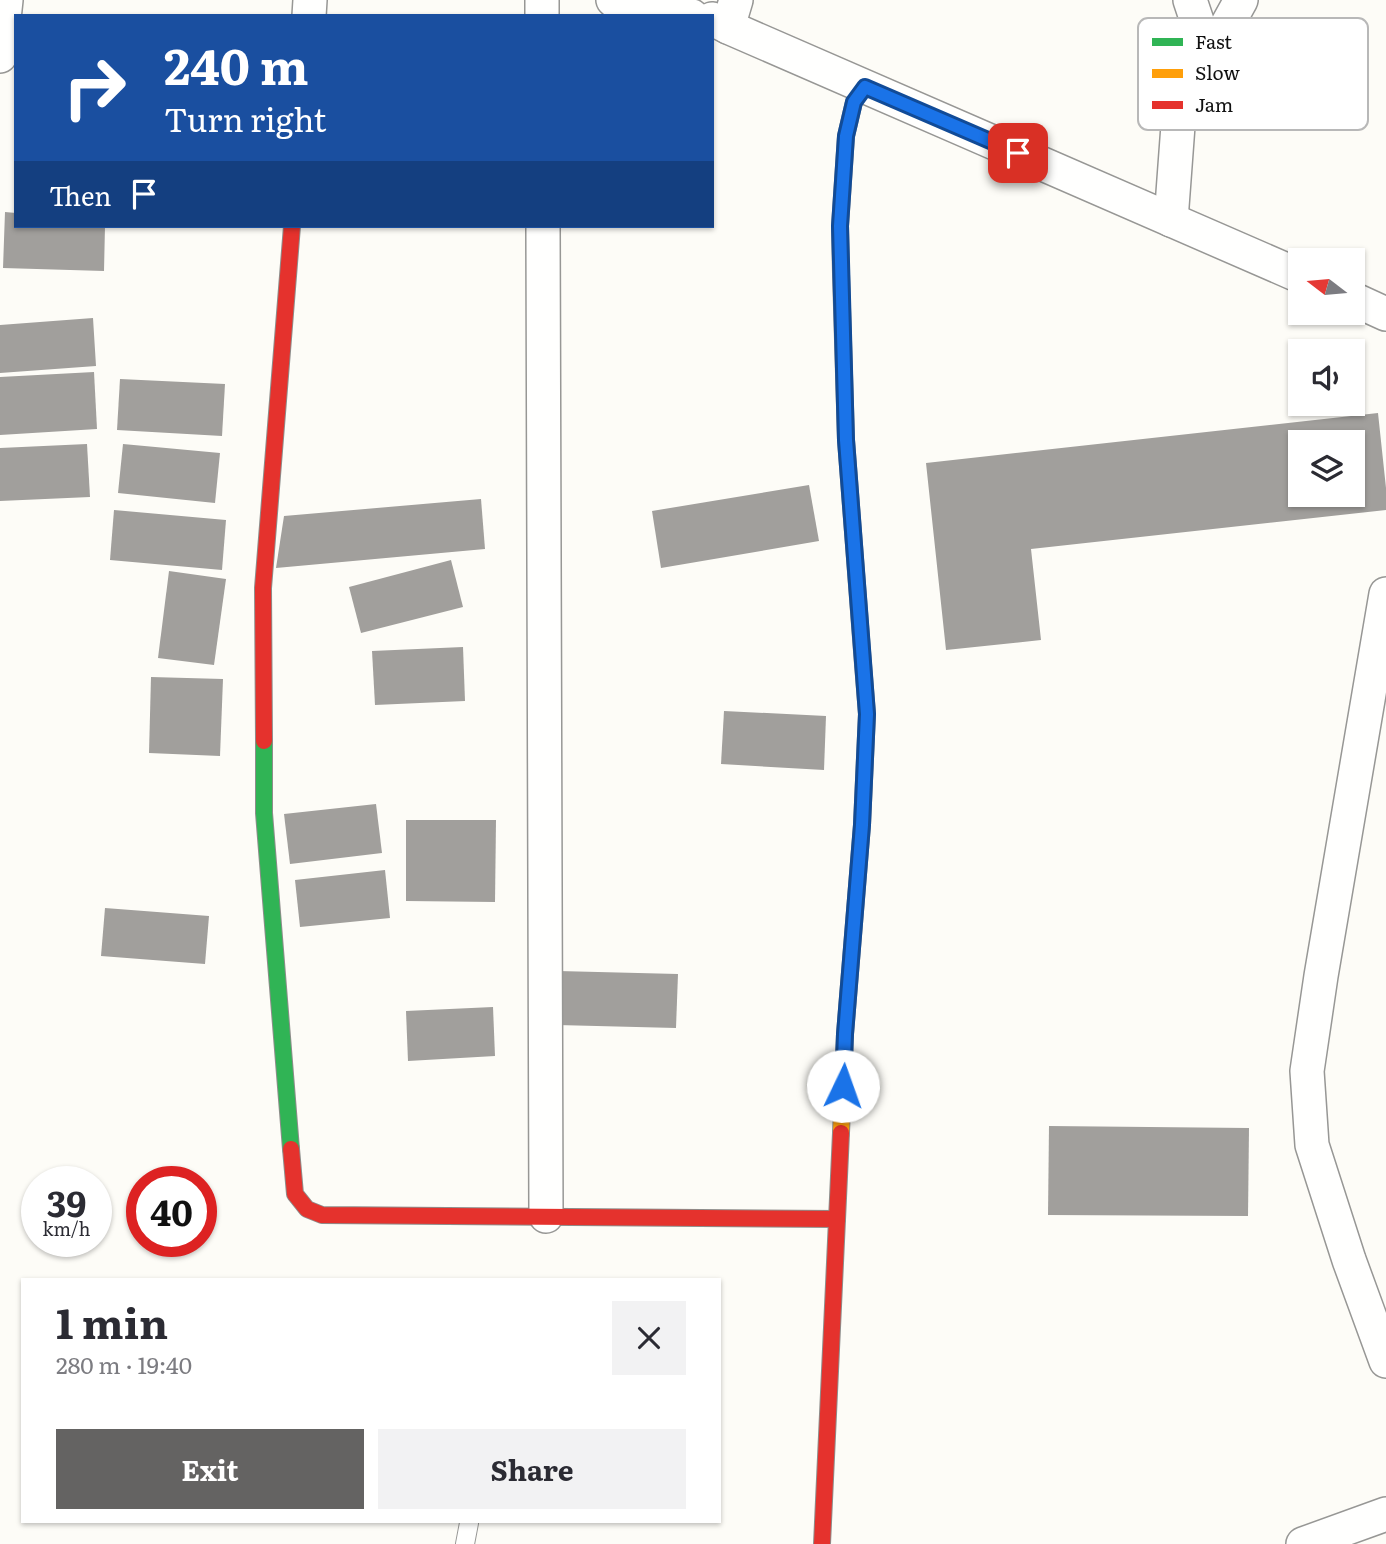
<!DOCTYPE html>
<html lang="en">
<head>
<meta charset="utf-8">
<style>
	:root { --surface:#fff; --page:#f2f2f3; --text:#2b2b33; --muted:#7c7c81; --accent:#646362 }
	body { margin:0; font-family:Literata,serif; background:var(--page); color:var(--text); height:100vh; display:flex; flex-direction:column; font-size:26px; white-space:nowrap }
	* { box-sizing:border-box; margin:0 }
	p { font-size:23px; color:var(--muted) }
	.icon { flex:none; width:38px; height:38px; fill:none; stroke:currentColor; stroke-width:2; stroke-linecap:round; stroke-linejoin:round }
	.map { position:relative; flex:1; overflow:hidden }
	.drawer { position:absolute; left:21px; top:1278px; width:700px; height:245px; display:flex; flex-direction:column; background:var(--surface); border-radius:0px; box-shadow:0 2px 5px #0004 }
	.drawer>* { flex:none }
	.banner { position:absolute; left:14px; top:14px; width:700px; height:214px; border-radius:0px; box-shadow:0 2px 5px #0004; background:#1a4fa0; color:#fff; overflow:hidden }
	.needle { width:46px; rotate:286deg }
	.fabs { position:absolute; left:1288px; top:248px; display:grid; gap:14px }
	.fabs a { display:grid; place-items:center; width:77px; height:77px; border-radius:0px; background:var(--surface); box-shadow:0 2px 5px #0004; font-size:35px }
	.speed { position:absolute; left:21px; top:1166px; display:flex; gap:14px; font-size:35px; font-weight:700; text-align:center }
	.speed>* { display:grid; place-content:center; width:91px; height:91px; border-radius:50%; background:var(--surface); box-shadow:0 2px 5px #0004; line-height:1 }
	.speed small { font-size:18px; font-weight:400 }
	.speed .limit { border:10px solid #d22; background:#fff; color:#111 }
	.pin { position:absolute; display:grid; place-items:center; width:60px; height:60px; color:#fff; margin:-30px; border-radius:14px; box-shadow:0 4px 10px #0006 }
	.me { position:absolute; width:77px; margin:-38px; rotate:3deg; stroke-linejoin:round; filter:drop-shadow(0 0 5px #0008) }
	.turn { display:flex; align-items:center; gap:24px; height:147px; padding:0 35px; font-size:32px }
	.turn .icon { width:91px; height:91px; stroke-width:2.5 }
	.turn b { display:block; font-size:49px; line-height:60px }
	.then { display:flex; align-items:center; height:66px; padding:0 35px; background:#0003; gap:14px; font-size:26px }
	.round { display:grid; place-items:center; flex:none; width:74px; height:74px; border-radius:0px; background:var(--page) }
	.summary { display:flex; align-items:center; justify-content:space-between; height:119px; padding:0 35px }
	h1 { font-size:42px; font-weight:700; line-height:52px }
	.cta { display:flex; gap:14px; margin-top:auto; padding:14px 35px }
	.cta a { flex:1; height:80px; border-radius:0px; background:var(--accent); color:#fff; font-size:28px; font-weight:700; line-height:80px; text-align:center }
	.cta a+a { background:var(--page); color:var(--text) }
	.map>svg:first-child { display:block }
	.building { fill:#a19f9c; fill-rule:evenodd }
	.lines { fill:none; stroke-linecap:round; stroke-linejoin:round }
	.lane-casing { stroke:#979795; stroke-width:20 }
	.street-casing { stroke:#979795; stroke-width:36 }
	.fast-casing { stroke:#8e8d8b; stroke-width:18 }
	.slow-casing { stroke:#8e8d8b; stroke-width:18 }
	.jam-casing { stroke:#8e8d8b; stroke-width:18 }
	.lane { stroke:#fffffe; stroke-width:18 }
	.street { stroke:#fffffe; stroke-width:33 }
	.fast { stroke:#30b455; stroke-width:16 }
	.slow { stroke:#ff9f0a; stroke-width:16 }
	.jam { stroke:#e5322d; stroke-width:16 }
	.route-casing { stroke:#114b97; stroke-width:18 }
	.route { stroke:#1a73e8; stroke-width:12 }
	.key { fill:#fff; stroke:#b8b8b8; stroke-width:2 }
	.key-label { font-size:19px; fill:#111 }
</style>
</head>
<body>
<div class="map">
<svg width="1386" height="1544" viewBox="0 0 1386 1544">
	<rect width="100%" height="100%" fill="#fdfcf7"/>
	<!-- building -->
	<g class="building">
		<path d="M 5,212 L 16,213 L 16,226 L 105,226 L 104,271 L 3,268 Z"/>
		<path d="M 93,318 L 96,366 L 0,373 L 0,325 Z"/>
		<path d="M 94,372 L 97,429 L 0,435 L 0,377 Z"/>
		<path d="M 120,379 L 225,384 L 222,436 L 117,430 Z"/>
		<path d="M 1378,413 L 1386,488 L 1386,510 L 1031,549 L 1041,640 L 946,650 L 926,463 ZM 1300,443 L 1353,443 L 1353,495 L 1300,495 Z"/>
		<path d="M 87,444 L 90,497 L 0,501 L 0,448 Z"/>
		<path d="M 123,444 L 220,453 L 215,503 L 118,493 Z"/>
		<path d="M 809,485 L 819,541 L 661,568 L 652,511 Z"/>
		<path d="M 481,499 L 485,549 L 276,568 L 284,516 Z"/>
		<path d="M 114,510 L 226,520 L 222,570 L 110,560 Z"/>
		<path d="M 451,560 L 463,607 L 361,633 L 349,587 Z"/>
		<path d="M 169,571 L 226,579 L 214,665 L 158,658 Z"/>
		<path d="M 463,647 L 465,701 L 375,705 L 372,651 Z"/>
		<path d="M 151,677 L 223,679 L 220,756 L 149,753 Z"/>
		<path d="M 724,711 L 826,716 L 824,770 L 721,764 Z"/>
		<path d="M 376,804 L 382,853 L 290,864 L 284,814 Z"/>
		<path d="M 406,820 L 496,820 L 495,902 L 406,901 Z"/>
		<path d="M 385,870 L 390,918 L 300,927 L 295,880 Z"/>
		<path d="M 105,908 L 209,916 L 205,964 L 101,956 Z"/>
		<path d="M 558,971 L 678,974 L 676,1028 L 557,1025 Z"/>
		<path d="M 493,1007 L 495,1056 L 408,1061 L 406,1011 Z"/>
		<path d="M 1049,1126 L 1249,1128 L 1248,1216 L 1048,1215 Z"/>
	</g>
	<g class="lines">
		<defs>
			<path id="lane" d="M 465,1544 L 469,1523"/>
			<g id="street">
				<path d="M 542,0 L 542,16"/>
				<path d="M 613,0 L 661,11 L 692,16"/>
				<path d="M 1190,0 L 1209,57"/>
				<path d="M 309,16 L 310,0"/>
				<path d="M 712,19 L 728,27 L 1300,276"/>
				<path d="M 728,27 L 736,0"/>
				<path d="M 0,56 L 6,0"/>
				<path d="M 1171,220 L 1179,112 L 1241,0"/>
				<path d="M 543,226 L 546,1216"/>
				<path d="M 1353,299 L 1386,314"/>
				<path d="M 1386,594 L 1321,976 L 1307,1071 L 1312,1145 L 1349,1260 L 1386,1361"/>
				<path d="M 1303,1544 L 1386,1514"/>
			</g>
			<g id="fast">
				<path d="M 841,274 L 846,440 L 863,664"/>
				<path d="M 264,741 L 264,813 L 291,1149"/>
			</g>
			<g id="slow">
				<path d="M 841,274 L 840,226 L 846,136 L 854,102 L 865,87"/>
				<path d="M 841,1133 L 845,1034 L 862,825 L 867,714 L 863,664"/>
			</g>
			<g id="jam">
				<path d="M 264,741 L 263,588 L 292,226"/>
				<path d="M 291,1149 L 295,1194 L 307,1209 L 322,1215 L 837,1219"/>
				<path d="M 822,1544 L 841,1133"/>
			</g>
		</defs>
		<!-- lane casing -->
		<use href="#lane" class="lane-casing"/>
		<!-- street casing -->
		<use href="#street" class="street-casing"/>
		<!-- fast casing -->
		<use href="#fast" class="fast-casing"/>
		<!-- slow casing -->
		<use href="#slow" class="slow-casing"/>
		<!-- jam casing -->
		<use href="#jam" class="jam-casing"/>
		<!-- lane -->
		<use href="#lane" class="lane"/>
		<!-- street -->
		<use href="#street" class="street"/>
		<!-- fast -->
		<use href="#fast" class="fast"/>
		<!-- slow -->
		<use href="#slow" class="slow"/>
		<!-- jam -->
		<use href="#jam" class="jam"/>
	</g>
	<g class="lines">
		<defs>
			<path id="route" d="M 843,1086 L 845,1034 L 862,825 L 867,714 L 846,440 L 840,226 L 846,136 L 854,102 L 865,87 L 1018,153"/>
		</defs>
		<!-- route casing -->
		<use href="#route" class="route-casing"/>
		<!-- route -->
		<use href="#route" class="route"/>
	</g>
	<!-- legend -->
	<rect x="1138" y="18" width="230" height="112" rx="10" class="key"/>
	<rect x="1152" y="38" width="31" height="8" fill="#30b455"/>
	<rect x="1152" y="69" width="31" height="9" fill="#ff9f0a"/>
	<rect x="1152" y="101" width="31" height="8" fill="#e5322d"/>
	<g class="key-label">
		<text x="1195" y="49">Fast</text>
		<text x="1195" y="80">Slow</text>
		<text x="1195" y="112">Jam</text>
	</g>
</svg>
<div class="fabs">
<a><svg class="needle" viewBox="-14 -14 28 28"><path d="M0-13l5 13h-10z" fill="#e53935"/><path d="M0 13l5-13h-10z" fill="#7c7c81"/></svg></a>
<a><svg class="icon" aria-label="sound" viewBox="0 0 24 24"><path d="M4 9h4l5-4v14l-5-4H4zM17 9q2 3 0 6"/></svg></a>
<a><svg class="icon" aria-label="layers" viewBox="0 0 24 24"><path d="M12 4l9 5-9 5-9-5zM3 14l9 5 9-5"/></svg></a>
</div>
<div class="speed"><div>39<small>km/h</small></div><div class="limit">40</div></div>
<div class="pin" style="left:1018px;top:153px;background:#d93025"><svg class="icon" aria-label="arrive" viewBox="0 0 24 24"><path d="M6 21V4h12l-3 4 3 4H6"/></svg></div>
<svg class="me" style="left:843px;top:1086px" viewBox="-20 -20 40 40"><circle r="19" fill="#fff"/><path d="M0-13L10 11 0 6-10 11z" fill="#1a73e8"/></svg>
<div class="banner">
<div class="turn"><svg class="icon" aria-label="right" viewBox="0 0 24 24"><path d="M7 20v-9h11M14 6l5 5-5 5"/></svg><div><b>240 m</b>Turn right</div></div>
<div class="then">Then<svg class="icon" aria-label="arrive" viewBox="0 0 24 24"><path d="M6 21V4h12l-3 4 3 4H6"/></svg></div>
</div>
<section class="drawer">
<div class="summary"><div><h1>1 min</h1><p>280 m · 19:40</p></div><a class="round"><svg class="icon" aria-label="close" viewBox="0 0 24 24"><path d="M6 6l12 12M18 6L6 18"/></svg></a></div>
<div class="cta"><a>Exit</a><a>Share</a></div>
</section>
</div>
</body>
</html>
